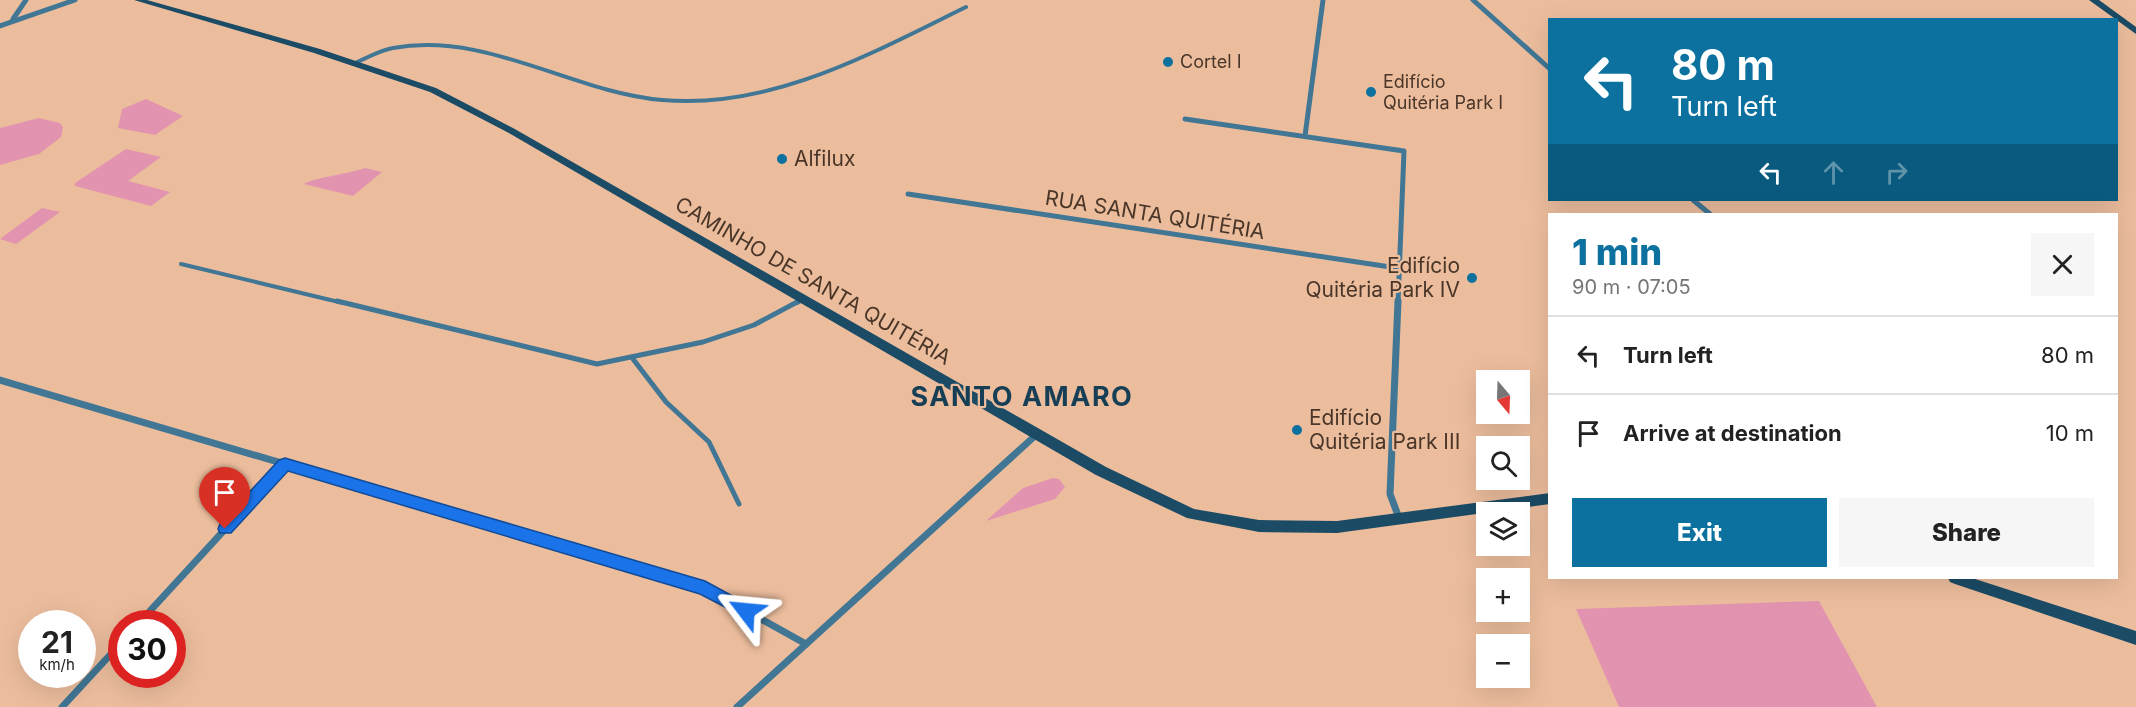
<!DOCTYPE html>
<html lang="en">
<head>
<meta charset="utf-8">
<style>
	:root { --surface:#fff; --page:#f6f6f6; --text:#222; --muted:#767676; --line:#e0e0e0; --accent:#0c719e }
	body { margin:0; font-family:Inter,sans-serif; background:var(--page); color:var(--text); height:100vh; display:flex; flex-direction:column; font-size:22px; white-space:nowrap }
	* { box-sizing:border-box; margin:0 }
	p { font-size:20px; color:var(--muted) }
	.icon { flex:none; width:33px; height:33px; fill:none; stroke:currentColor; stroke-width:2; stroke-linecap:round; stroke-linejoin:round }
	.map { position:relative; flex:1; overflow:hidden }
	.sheet { position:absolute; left:1548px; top:213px; width:570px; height:366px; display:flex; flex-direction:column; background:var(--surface); border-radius:0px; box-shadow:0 6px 24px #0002 }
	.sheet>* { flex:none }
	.banner { position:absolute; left:1548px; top:18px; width:570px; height:183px; border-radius:0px; box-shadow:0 6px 24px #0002; background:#0c719e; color:#fff; overflow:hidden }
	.needle { width:39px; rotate:161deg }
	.fabs { position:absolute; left:1476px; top:370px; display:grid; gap:12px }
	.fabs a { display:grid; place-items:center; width:54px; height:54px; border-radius:0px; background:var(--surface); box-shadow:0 6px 24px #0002; font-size:30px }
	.speed { position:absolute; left:18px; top:610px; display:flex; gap:12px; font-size:30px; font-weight:700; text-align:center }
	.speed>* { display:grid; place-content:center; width:78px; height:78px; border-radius:50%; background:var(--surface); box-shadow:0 6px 24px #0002; line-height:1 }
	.speed small { font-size:15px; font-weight:400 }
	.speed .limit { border:9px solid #d22; background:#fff; color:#111 }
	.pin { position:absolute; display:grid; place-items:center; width:51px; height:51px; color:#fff; margin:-62px -26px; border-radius:50% 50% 50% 0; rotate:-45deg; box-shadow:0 0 6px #0007 }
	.pin .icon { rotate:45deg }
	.me { position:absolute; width:66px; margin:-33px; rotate:299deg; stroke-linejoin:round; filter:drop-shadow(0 0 4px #0008) }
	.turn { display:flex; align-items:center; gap:21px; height:126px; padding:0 24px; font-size:27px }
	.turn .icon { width:78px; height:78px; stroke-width:2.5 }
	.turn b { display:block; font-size:42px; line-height:51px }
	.lanes { display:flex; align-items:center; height:57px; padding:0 24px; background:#0003; justify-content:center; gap:30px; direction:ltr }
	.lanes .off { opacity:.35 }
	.round { display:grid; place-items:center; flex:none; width:63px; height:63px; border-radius:0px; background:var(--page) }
	.headline { display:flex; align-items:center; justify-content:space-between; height:102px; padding:0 24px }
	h1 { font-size:36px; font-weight:800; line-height:45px; color:var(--accent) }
	.action { display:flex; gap:12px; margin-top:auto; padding:12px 24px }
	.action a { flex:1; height:69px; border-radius:0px; background:var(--accent); color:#fff; font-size:24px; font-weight:800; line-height:69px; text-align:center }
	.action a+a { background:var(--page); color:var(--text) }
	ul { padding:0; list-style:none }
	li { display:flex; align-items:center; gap:18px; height:78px; padding:0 24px; border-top:2px solid var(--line) }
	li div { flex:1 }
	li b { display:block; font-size:22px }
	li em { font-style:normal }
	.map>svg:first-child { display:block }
	.green { fill:#e293b0 }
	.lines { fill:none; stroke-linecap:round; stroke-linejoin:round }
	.lane-far1 { stroke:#417694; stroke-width:4 }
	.lane { stroke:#417694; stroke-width:5 }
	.street-far1 { stroke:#417694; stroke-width:5 }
	.street { stroke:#417694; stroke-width:7 }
	.secondary { fill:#1b4b65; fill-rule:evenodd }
	.route { fill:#1a73e8; stroke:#114b97; stroke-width:1.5 }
	.poi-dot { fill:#0c719e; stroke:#ecbd9d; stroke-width:2 }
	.labels { text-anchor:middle; stroke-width:4.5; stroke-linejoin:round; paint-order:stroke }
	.far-poi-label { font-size:18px; fill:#493629; stroke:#ecbd9d; text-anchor:start }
	.poi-label { font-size:21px; fill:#493629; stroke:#ecbd9d; text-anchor:start }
	.street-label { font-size:21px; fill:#493629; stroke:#ecbd9d }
	.district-label { font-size:27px; font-weight:bold; letter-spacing:1.5px; fill:#163f56; stroke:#ecbd9d }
</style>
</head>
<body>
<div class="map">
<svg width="2136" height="707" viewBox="0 0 2136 707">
	<rect width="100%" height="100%" fill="#ecbd9d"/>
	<!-- green -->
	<g class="green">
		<path d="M 146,99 L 183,116 L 155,135 L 118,128 L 122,109 Z"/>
		<path d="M 39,118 L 60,123 L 63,127 L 61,137 L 39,154 L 0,165 L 0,128 Z"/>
		<path d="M 126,149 L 161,157 L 128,181 L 170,192 L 151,206 L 75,186 L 75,183 Z"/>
		<path d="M 365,168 L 382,172 L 353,196 L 304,184 C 310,179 351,173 365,168 Z"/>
		<path d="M 42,208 L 60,212 L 16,244 L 0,239 Z"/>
		<path d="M 1053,478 L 1059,479 L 1065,487 L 1055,499 L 986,521 L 1023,488 Z"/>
		<path d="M 1819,601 L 1877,707 L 1619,707 L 1576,609 Z"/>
	</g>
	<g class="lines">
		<!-- lane-far1 -->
		<g class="lane-far1">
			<path d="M 355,63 C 367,58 380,50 393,48 C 487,31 571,92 662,100 C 771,110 872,53 966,7"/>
			<path d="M 181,264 L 343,303"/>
			<path d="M 797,303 L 802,300"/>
		</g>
		<!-- lane -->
		<g class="lane">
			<path d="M 337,301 L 597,364 L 703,342 L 754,325 L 799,301"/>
			<path d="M 633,359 L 666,402 L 709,442 L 739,504"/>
		</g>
		<!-- street-far1 -->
		<g class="street-far1">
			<path d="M 1473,0 L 1550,69"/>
			<path d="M 13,19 L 26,0"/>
			<path d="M 0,26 L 75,0"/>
			<path d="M 1185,119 L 1404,151 L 1398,303"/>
			<path d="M 1305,136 L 1323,0"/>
			<path d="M 908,194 L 1397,268"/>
			<path d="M 1693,200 L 1710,214"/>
		</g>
		<!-- street -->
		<g class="street">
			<path d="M 1398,301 L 1390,494 L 1399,518"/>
			<path d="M 0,380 L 705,588 L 806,644"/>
			<path d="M 138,624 L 285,464"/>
			<path d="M 62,707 L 122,642"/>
			<path d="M 737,707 L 1037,434"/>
		</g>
		<!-- secondary -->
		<g class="secondary">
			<path d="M 134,0 L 147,0 L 320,49 L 436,88 L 513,128 L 1106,467 L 1194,509 L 1259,520 L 1337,521 L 1550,493 L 1550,504 L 1337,533 L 1259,532 L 1187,518 L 1096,475 L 507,132 L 430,92 L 314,53 Z"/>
			<path d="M 2089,0 L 2099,0 L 2136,27 L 2136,34 Z"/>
			<path d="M 1948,578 L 1972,578 L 2136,631 L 2136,645 L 1955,584 L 1950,582 Z"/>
		</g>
	</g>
	<!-- route -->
	<path class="route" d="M 285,458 L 705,581 L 751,606 L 754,611 L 751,616 L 746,618 L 700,594 L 288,471 L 231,533 L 220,533 L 218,529 L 220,524 L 279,460 Z"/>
	<!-- markers -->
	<g class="poi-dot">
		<circle cx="1168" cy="62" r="6"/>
		<circle cx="1371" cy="92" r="6"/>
		<circle cx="782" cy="159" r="6"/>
		<circle cx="1472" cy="278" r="6"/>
		<circle cx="1297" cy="430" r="6"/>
	</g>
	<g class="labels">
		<!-- far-poi labels -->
		<g class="far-poi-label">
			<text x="1180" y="68">Cortel I</text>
			<text x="1383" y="88">Edifício<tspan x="1383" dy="21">Quitéria Park I</tspan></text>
		</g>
		<!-- poi labels -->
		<g class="poi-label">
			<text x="794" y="166">Alfilux</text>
			<text x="1460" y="273" text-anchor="end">Edifício<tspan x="1460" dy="24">Quitéria Park IV</tspan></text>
			<text x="1309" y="425">Edifício<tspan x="1309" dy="24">Quitéria Park III</tspan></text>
		</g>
		<!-- street labels -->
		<g class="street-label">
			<text transform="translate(1155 215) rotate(9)" y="7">RUA SANTA QUITÉRIA</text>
			<text transform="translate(813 281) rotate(30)" y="7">CAMINHO DE SANTA QUITÉRIA</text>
		</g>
		<!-- district labels -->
		<g class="district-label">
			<text x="1022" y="406">SANTO AMARO</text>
		</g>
	</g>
</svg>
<div class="fabs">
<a><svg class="needle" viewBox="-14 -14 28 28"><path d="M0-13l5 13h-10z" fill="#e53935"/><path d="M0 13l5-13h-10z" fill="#767676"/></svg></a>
<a><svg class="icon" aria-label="search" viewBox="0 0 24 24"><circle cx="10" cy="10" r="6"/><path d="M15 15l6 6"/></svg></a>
<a><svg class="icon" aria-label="layers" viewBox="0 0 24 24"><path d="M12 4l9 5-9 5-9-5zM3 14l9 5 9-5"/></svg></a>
<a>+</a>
<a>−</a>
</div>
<div class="speed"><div>21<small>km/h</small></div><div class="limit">30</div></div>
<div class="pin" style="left:225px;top:529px;background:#d93025"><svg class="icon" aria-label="arrive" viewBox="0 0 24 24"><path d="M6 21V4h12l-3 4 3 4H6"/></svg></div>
<svg class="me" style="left:746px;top:611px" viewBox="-20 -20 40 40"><path d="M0-17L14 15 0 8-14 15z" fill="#1a73e8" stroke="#fff" stroke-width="4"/></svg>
<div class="banner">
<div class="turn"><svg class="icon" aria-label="left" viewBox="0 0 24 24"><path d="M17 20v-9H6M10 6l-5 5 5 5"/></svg><div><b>80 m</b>Turn left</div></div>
<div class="lanes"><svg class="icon" aria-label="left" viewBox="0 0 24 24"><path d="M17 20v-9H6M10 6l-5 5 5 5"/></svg><svg class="icon off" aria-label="ahead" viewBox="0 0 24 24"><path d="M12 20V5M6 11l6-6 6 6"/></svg><svg class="icon off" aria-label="right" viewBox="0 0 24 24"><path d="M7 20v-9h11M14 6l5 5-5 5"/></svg></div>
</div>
<section class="sheet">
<div class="headline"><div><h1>1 min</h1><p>90 m · 07:05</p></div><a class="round"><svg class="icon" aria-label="close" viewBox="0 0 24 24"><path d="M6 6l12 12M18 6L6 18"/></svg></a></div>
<ul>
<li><svg class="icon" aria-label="left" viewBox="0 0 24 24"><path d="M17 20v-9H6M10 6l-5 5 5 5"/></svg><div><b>Turn left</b></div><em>80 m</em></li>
<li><svg class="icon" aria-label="arrive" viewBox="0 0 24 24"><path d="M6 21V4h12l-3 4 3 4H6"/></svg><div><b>Arrive at destination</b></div><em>10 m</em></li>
</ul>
<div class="action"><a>Exit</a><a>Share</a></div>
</section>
</div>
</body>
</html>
